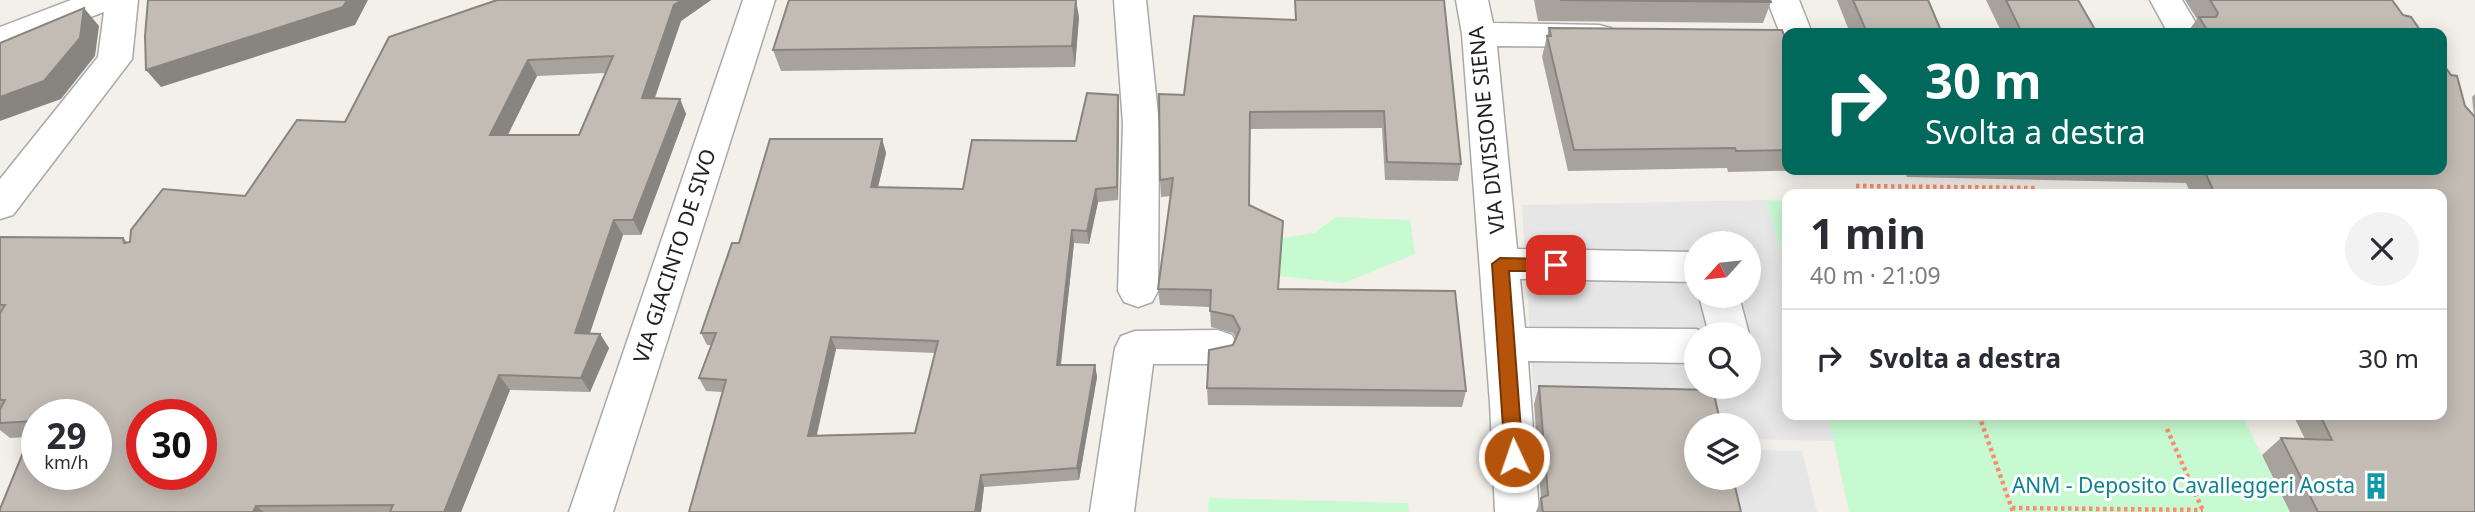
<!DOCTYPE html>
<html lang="it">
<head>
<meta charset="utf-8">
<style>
	:root { --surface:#fff; --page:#f2f2f3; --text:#2b2b33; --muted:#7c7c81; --line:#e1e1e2 }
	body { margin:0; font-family:"Noto Sans",sans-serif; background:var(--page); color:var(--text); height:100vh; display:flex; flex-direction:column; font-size:26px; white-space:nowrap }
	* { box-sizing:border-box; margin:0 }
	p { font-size:23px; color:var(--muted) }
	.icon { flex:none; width:38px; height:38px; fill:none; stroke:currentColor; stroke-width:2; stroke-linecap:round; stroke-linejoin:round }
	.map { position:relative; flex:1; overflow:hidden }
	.details { position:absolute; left:1782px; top:189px; width:665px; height:231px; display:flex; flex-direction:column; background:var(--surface); border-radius:14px; box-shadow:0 4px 18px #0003 }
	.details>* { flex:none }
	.top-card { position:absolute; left:1782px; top:28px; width:665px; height:147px; border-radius:14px; box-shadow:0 4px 18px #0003; background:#00695c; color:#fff; overflow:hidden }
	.needle { width:46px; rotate:243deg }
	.buttons { position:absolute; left:1684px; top:231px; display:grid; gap:14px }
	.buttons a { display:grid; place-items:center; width:77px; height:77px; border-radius:50%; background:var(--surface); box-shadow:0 4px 18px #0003; font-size:35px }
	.speed { position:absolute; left:21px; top:399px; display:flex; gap:14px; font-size:35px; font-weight:700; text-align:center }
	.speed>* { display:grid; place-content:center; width:91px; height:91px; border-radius:50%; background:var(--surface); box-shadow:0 4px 18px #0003; line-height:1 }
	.speed small { font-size:18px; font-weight:400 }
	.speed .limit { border:10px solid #d22; background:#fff; color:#111 }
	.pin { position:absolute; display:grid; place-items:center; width:60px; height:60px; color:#fff; margin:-30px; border-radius:14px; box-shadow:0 4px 10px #0006 }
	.me { position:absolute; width:77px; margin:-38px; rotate:357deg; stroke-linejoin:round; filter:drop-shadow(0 0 5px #0008) }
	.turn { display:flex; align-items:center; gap:24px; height:147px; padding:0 28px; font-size:32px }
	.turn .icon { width:91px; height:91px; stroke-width:2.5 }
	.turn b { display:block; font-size:49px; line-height:60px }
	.round { display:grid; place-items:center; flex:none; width:74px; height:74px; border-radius:37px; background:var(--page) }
	.summary { display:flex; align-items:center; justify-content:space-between; height:119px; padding:0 28px }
	h1 { font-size:42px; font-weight:700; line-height:52px }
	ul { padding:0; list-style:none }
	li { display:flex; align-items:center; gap:21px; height:98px; padding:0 28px; border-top:2px solid var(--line) }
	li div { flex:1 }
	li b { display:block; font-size:26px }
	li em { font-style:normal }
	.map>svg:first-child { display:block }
	.park { fill:#c7fad0 }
	.parking { fill:#e6e6e6; fill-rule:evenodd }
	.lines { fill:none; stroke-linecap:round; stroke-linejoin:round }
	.minor-casing { stroke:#a9a9a9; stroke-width:3 }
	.path { stroke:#fb8b71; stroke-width:4.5; stroke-dasharray:3.5 3.5; stroke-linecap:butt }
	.minor { fill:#fff; fill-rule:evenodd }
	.wall { fill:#a8a29c; fill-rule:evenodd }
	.shaded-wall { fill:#88847f }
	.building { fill:#c3bcb5; stroke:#88847f; stroke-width:2; fill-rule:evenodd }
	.route { fill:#b45309; stroke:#753606; stroke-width:2 }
	.labels { text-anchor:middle; stroke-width:6; stroke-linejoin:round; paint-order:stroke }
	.street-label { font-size:21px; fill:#222; stroke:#fff }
	.culture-label { font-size:21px; fill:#0d838f; stroke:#fff; text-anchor:end }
</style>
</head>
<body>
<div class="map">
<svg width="2475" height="512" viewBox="0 0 2475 512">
	<rect width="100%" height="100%" fill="#f2f0e9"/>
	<!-- park -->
	<g class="park">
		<path d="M 1766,200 L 1787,201 L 1787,270 Z"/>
		<path d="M 1336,217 L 1410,220 L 1415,254 L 1344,283 L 1280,276 L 1282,238 L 1314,233 Z"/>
		<path d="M 1828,415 L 2242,415 L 2290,512 L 1849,512 Z"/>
		<path d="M 1209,498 L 1408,503 L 1409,512 L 1208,512 Z"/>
	</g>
	<!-- parking -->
	<g class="parking">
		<path d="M 1766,200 L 1787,270 L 1787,415 L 1828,415 L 1834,441 L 1748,439 L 1748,425 L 1721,425 L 1716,403 L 1534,399 L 1522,205 ZM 1696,243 L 1748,243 L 1748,296 L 1696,296 ZM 1696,334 L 1748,334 L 1748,387 L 1696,387 Z"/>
		<path d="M 1748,450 L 1802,451 L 1817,512 L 1741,512 L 1734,478 L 1748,478 Z"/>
	</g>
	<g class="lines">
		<defs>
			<g id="minor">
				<path d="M 71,0 L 138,0 L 132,59 L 13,215 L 0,219 L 0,179 L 98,57 L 104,12 L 0,51 L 0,27 Z"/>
				<path d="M 743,0 L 775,0 L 613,512 L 569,512 Z"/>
				<path d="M 1114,0 L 1146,0 L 1159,124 L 1158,291 L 1152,302 L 1138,307 L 1124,302 L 1118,291 L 1123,124 Z"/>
				<path d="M 1456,0 L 1488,0 L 1493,23 L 1599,25 L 1611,28 L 1616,36 L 1611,44 L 1599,47 L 1497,46 L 1517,249 L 1696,252 L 1696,282 L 1520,279 L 1525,328 L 1696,329 L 1709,334 L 1699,296 L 1739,296 L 1749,334 L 1696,334 L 1696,363 L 1528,361 L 1539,512 L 1495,512 L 1490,403 L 1462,34 Z"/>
				<path d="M 1767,0 L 1799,0 L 1812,33 L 1787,33 L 1787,42 L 1783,41 Z"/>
				<path d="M 2150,0 L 2182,0 L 2202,33 L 2168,33 Z"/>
				<path d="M 1218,330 L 1232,335 L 1238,347 L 1232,359 L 1218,364 L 1153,364 L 1134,512 L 1090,512 L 1115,348 L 1121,336 L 1135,331 Z"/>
			</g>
		</defs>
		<!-- minor casing -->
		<use href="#minor" class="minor-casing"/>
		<!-- path -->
		<g class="path">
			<path d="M 1856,186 L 2035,188 L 2038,194"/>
			<path d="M 1979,415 L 2013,512"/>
			<path d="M 2167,429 L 2203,511"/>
			<path d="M 2012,508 L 2203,510"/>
		</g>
		<!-- minor -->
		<use href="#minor" class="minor"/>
	</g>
	<!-- wall -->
	<g class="wall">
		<path d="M 497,0 L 711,0 L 681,21 L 655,98 L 680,99 L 686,114 L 641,235 L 623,235 L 589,333 L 600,334 L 609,348 L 590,392 L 510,390 L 461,512 L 0,512 L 30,437 L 10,438 L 0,430 L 0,237 L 123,238 L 127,242 L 130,242 L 245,196 L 345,122 ZM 606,73 L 579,135 L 507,135 L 537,76 Z"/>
		<path d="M 1295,0 L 1444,0 L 1461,164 L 1458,181 L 1385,180 L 1382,128 L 1250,129 L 1249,205 L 1279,289 L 1466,391 L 1462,407 L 1208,405 L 1207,388 L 1236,338 L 1233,333 L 1211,327 L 1210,307 L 1160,305 L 1158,289 L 1171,196 L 1161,197 L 1160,180 L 1295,20 Z"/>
		<path d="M 1534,0 L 1770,0 L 1771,2 L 1763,23 L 1538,21 Z"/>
		<path d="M 1837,0 L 1928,0 L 1942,33 L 1850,33 Z"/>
		<path d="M 1986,0 L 2078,0 L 2097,33 L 2002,33 Z"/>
		<path d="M 2185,0 L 2392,0 L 2403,15 L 2422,33 L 2187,33 L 2197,19 Z"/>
		<path d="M 1079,17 L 1075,67 L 781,71 L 773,50 Z"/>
		<path d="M 1549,28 L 1787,42 L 1787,170 L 1819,170 L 1728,172 L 1727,168 L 1568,171 L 1542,57 Z"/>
		<path d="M 2475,94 L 2475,512 L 2290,512 L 2262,455 L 2281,438 L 2305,439 L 2293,415 L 2441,415 L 2441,194 L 2191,194 L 2186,183 L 1907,177 L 1904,170 L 2441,170 L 2465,106 L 2474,116 L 2472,97 Z"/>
		<path d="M 1119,109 L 1118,200 L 1098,202 L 1089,244 L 1074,243 L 1061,365 L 1095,365 L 1097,377 L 1079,480 L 984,487 L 981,512 L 722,392 L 706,391 L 699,378 L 712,345 L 707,345 L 701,333 L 882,139 L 886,153 L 878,187 L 963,189 L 1076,141 ZM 836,349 L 935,353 L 915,433 L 816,435 Z"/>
		<path d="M 1539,386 L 1741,512 L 1536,512 L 1541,498 L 1534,404 Z"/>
	</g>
	<!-- shaded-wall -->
	<g class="shaded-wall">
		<path d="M 347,0 L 368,0 L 355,25 L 161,87 L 146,70 Z"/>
		<path d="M 682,0 L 711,0 L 681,21 L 649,114 L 642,98 L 674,5 Z"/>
		<path d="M 1076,0 L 1079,17 L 1075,67 L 1072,46 Z"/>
		<path d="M 84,8 L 99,26 L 95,56 L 61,99 L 0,121 L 0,97 Z"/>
		<path d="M 528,60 L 537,76 L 500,151 L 490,135 Z"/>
		<path d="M 1118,95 L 1119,109 L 1118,200 L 1117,187 Z"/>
		<path d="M 680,99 L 686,114 L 641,235 L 633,220 Z"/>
		<path d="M 882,139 L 886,153 L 875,200 L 871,187 Z"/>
		<path d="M 1096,189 L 1098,202 L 1089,244 L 1087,231 Z"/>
		<path d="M 614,220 L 623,235 L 585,348 L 575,333 Z"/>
		<path d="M 1072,230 L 1074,243 L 1059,378 L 1057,365 Z"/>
		<path d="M 600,334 L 609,348 L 590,392 L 581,378 Z"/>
		<path d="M 831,337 L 836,349 L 814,448 L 808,436 Z"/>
		<path d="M 1095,365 L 1097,377 L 1079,480 L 1077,468 Z"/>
		<path d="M 499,375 L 510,390 L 461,512 L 444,512 Z"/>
		<path d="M 981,475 L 984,487 L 981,512 L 975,512 Z"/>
		<path d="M 256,506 L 264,512 L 253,512 Z"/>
	</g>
	<!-- building -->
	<g class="building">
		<path d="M 148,0 L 347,0 L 343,7 L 146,70 L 145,36 Z"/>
		<path d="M 497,0 L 682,0 L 674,5 L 642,98 L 680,99 L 633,220 L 614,220 L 575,333 L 600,334 L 581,378 L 499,375 L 444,512 L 390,512 L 393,505 L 256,506 L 253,512 L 0,512 L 0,509 L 36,421 L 0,423 L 0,409 L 5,400 L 0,400 L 0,313 L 5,305 L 0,305 L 0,237 L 123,238 L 124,243 L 130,242 L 131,230 L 163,189 L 245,196 L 297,120 L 345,122 L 389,37 ZM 613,56 L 579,135 L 490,135 L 528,60 ZM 37,415 L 96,415 L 96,474 L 37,474 ZM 142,415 L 201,415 L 201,474 L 142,474 Z"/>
		<path d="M 789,0 L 1076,0 L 1072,46 L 773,50 Z"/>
		<path d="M 1295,0 L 1444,0 L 1461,164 L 1387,162 L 1384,111 L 1250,112 L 1249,205 L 1283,221 L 1278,289 L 1455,291 L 1466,391 L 1207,388 L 1209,350 L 1233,345 L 1240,329 L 1233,316 L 1210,311 L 1211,290 L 1158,289 L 1173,178 L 1160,180 L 1159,94 L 1184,95 L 1194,16 L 1296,20 Z"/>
		<path d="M 1560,0 L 1770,0 L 1771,2 Z"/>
		<path d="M 1853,0 L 1928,0 L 1942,33 L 1867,33 Z"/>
		<path d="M 2006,0 L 2078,0 L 2097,33 L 2022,33 Z"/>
		<path d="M 2210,0 L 2392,0 L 2403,15 L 2411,17 L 2422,33 L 2209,33 L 2199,17 L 2216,17 L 2218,13 Z"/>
		<path d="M 84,8 L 80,38 L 44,81 L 0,97 L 0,43 Z"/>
		<path d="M 1549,28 L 1782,30 L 1787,42 L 1787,150 L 1736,151 L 1735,148 L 1574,150 L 1547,36 L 1551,36 Z"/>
		<path d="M 2441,61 L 2451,75 L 2457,76 L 2465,106 L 2475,117 L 2475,512 L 2318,512 L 2281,438 L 2332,440 L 2320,415 L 2441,415 L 2441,194 L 2215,194 L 2204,170 L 2441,170 Z"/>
		<path d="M 1087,93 L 1118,95 L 1117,187 L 1096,189 L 1087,231 L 1072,230 L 1057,365 L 1095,365 L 1077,468 L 981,475 L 975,512 L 689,512 L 726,380 L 699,378 L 716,333 L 701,333 L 732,243 L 739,243 L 770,139 L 882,139 L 871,187 L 963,189 L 972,140 L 1076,141 ZM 831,337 L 938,341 L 915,433 L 808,436 Z"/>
		<path d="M 1539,386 L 1713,390 L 1721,425 L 1696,425 L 1696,478 L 1733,478 L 1741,512 L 1543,512 L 1541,498 L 1548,495 Z"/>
	</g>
	<!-- route -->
	<path class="route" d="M 1500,258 L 1556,259 L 1564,265 L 1556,271 L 1509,271 L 1523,457 L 1520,463 L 1514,465 L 1508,463 L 1505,457 L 1492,264 Z"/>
	<!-- icons -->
	<defs>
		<symbol id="building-bare" viewBox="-9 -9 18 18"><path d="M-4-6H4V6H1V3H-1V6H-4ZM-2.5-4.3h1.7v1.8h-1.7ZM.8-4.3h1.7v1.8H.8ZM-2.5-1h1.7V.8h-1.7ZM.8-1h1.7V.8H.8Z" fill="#0f9aa8" stroke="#fff" stroke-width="2.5" paint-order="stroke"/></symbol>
	</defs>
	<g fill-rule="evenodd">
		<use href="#building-bare" x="2357" y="467" width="38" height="38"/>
	</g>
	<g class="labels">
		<!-- street labels -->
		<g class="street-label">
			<text transform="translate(1487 130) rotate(-96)" y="7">VIA DIVISIONE SIENA</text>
			<text transform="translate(675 256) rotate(-72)" y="7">VIA GIACINTO DE SIVO</text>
		</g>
		<!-- culture labels -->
		<g class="culture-label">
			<text x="2355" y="493">ANM - Deposito Cavalleggeri Aosta</text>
		</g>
	</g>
</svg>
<div class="buttons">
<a><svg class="needle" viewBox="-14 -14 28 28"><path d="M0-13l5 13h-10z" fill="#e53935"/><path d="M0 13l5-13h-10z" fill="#7c7c81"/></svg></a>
<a><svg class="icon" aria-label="search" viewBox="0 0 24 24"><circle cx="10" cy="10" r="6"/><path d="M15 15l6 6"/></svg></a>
<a><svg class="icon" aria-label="layers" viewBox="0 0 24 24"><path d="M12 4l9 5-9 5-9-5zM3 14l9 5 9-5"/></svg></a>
</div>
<div class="speed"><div>29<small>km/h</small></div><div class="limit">30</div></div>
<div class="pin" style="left:1556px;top:265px;background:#d93025"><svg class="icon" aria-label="arrive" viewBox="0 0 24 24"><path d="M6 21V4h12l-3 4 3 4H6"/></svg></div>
<svg class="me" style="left:1514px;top:457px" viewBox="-20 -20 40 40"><circle r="17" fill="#b45309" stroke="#fff" stroke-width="3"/><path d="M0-11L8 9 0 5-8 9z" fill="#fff"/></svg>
<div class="top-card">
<div class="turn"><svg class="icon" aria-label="right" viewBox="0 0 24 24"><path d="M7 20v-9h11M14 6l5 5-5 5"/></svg><div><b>30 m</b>Svolta a destra</div></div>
</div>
<section class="details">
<div class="summary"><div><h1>1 min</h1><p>40 m · 21:09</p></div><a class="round"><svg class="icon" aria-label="close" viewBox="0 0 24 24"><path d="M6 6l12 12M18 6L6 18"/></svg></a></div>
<ul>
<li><svg class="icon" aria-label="right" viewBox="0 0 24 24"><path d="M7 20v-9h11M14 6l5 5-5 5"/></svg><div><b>Svolta a destra</b></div><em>30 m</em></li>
</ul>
</section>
</div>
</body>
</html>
